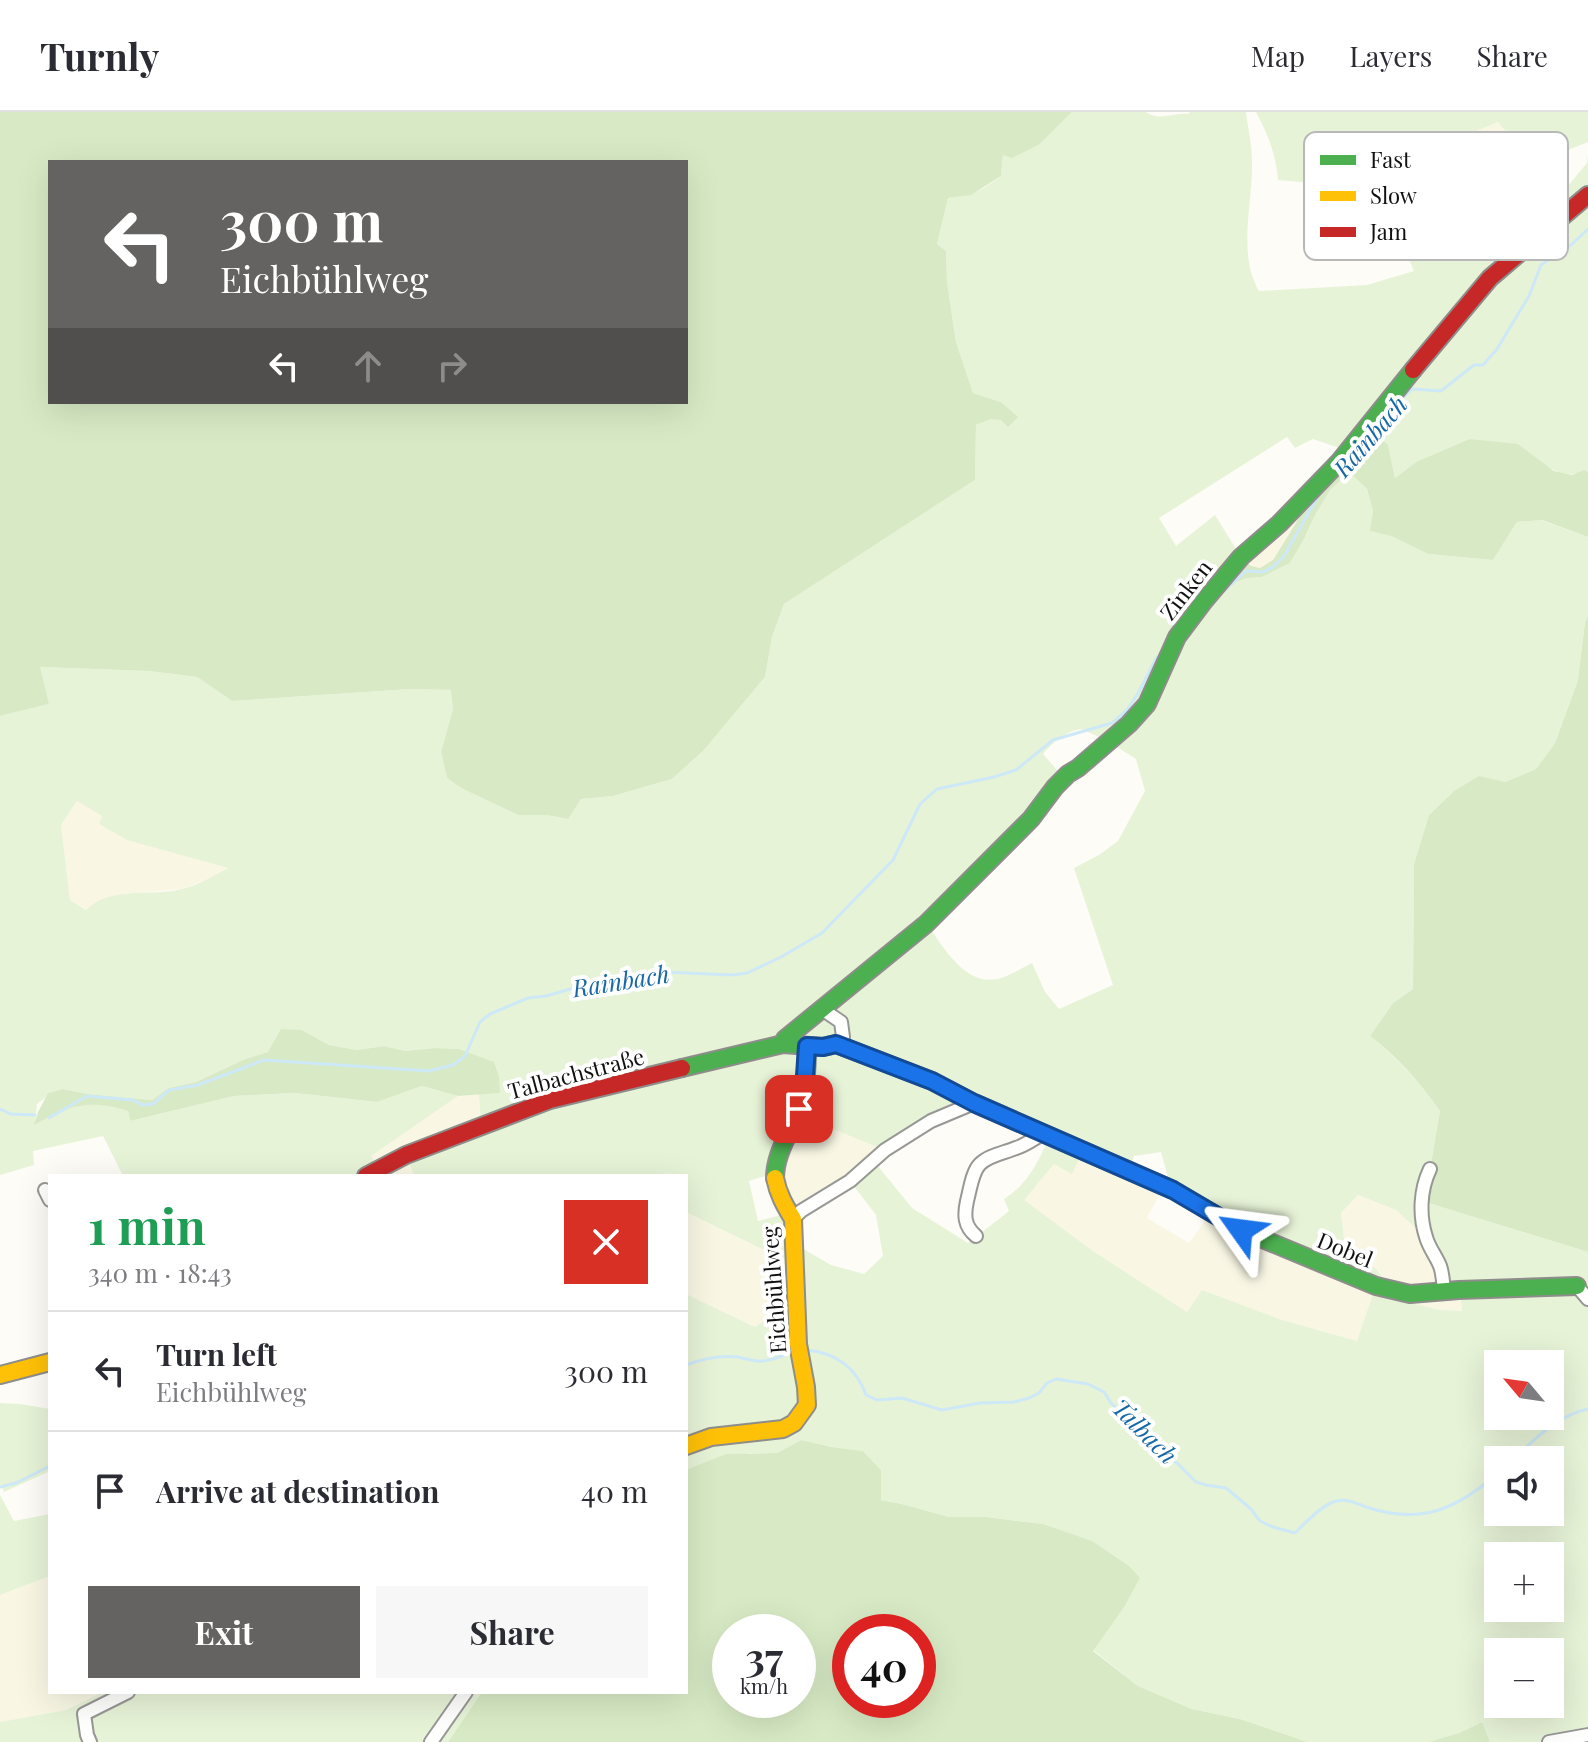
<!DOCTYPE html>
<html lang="en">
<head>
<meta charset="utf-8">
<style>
	:root { --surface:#fff; --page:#f7f7f7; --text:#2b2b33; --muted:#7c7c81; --line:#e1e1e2; --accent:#646362 }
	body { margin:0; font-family:"Playfair Display",serif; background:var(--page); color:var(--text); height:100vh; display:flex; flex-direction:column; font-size:30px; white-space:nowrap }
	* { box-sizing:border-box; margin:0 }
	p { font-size:26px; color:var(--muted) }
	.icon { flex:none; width:44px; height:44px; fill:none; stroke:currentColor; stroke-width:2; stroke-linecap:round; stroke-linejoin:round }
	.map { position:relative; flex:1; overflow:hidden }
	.side { position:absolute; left:48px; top:1062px; width:640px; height:520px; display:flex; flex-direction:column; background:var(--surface); border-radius:0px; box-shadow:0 8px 32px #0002 }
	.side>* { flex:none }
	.top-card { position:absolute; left:48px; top:48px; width:640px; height:244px; border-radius:0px; box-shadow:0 8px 32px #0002; background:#646362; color:#fff; overflow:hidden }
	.needle { width:52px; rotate:299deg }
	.tools { position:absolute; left:1484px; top:1238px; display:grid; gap:16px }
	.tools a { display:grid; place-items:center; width:80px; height:80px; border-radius:0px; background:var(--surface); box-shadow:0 8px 32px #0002; font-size:40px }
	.speed { position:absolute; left:712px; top:1502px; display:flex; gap:16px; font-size:40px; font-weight:700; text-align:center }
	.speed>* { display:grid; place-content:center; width:104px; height:104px; border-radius:50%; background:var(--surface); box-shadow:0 8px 32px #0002; line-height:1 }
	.speed small { font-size:20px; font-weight:400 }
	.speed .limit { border:12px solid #d22; background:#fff; color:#111 }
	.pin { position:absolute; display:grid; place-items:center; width:68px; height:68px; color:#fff; margin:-34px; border-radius:16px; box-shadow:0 4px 12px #0006 }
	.me { position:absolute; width:88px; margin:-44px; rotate:301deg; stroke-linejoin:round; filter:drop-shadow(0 0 6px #0008) }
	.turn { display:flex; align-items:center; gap:28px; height:168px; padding:0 40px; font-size:36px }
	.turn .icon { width:104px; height:104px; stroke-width:2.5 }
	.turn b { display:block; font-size:56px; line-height:68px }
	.lanes { display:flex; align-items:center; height:76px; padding:0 40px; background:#0003; justify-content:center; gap:40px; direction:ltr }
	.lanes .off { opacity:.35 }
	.round { display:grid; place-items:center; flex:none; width:84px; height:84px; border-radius:0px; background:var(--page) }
	.head { display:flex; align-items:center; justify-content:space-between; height:136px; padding:0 40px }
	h1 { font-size:48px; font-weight:700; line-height:60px; color:#1e9e55 }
	.primary-button { display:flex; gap:16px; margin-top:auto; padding:16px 40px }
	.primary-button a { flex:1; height:92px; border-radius:0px; background:var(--accent); color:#fff; font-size:32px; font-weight:700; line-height:92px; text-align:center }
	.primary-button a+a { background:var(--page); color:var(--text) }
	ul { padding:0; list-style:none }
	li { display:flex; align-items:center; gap:24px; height:120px; padding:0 40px; border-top:2px solid var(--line) }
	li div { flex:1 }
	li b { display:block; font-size:30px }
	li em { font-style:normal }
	header { display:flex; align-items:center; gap:48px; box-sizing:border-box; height:112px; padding:0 40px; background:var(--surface); border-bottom:2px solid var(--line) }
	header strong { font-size:38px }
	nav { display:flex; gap:44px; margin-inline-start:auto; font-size:28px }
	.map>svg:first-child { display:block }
	.farmland { fill:#f9f7e4 }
	.green { fill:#e7f3d7; fill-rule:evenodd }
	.forest { fill:#d8eac5; fill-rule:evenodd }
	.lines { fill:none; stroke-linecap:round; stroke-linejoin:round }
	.stream { stroke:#cde8f7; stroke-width:3 }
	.street-casing { stroke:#979795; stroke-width:16 }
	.fast-casing { stroke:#8e8d8b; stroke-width:20 }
	.slow-casing { stroke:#8e8d8b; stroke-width:20 }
	.jam-casing { stroke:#8e8d8b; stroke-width:20 }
	.street { stroke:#fffffe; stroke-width:12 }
	.fast { stroke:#4caf50; stroke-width:16 }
	.slow { stroke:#ffc107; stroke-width:16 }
	.jam { stroke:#c62828; stroke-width:16 }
	.route-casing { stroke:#114b97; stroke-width:20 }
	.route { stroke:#1a73e8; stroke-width:14 }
	.labels { text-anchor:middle; stroke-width:8; stroke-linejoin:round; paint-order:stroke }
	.street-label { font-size:22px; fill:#111; stroke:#fff }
	.water-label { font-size:24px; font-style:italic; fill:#1768a6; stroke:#fff }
	.key { fill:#fff; stroke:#b8b8b8; stroke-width:2 }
	.key-label { font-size:22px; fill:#111 }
</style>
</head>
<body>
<header>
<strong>Turnly</strong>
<nav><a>Map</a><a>Layers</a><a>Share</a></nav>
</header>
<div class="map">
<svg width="1588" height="1630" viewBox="0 0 1588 1630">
	<rect width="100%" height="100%" fill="#fdfcf7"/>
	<!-- farmland -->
	<g class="farmland">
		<path d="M 1498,10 L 1530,49 L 1493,60 L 1472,71 L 1420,104 L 1407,106 L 1392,53 Z"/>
		<path d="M 1313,384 L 1273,448 L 1260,456 L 1251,454 L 1241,445 Z"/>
		<path d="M 77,689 L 103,704 L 99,711 L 229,755 L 206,768 L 182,777 L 122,782 L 94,791 L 87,798 L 70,788 L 61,713 Z"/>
		<path d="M 793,977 L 804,979 L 885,1038 L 793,1107 L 774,1062 L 765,1064 L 768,1047 L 784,1008 Z"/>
		<path d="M 479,982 L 481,1014 L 406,1044 L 414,1064 L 380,1064 L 370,1044 L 458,984 Z"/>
		<path d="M 1082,1041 L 1162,1078 L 1147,1106 L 1189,1131 L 1207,1106 L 1292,1148 L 1374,1179 L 1357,1229 L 1279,1207 L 1187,1200 L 1093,1139 L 1023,1088 L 1054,1052 Z"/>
		<path d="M 1358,1083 L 1396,1098 L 1432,1131 L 1460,1181 L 1462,1199 L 1440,1198 L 1415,1192 L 1417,1182 L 1394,1179 L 1376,1157 L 1344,1127 L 1341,1101 Z"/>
		<path d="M 686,1100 L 795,1153 L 797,1186 L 755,1215 L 686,1182 Z"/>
		<path d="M 50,1464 L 50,1580 L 103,1580 L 66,1598 L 0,1610 L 0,1483 Z"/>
	</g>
	<!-- green -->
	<g class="green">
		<path d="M 1072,0 L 1146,0 C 1160,10 1173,0 1188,2 L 1190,0 L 1246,0 C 1248,17 1252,32 1252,50 C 1253,90 1237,142 1259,179 L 1367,173 L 1414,159 L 1407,142 L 1447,139 L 1475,128 L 1492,116 L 1515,144 L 1547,108 L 1558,86 L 1587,51 L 1588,43 L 1588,360 C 1582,359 1575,363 1569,362 C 1550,361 1533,343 1518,332 L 1416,350 L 1395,366 L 1388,333 L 1348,339 L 1313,327 L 1295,336 L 1287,325 L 1159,406 L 1176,434 L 1215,403 L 1241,445 L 1216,486 L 1234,471 L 1247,466 L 1262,465 L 1290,451 L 1304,427 L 1315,403 L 1331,377 L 1350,361 L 1367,377 L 1373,399 L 1371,419 L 1391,424 L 1428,442 L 1493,448 L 1517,410 L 1541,408 L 1588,425 L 1588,503 L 1585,510 L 1578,568 L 1555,631 L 1536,657 L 1505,670 L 1454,679 L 1429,703 L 1414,752 L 1413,877 L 1393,891 L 1370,924 C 1398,946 1419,970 1440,999 L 1430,1057 L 1422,1089 L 1588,1140 L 1588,1623 L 1585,1630 L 1490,1630 L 1482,1610 L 1459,1621 L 1428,1630 L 1308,1630 L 1240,1607 L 1192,1597 L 1138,1574 L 1093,1538 L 1125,1494 L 1140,1466 L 1062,1419 L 1042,1412 L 987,1405 L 949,1405 L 902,1392 L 881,1388 L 881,1358 L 863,1339 L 832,1335 L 801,1328 L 777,1341 L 749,1341 L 686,1358 L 686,1182 L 755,1215 L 797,1186 L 795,1153 L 686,1100 L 686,1064 L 414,1064 L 406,1043 L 481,1014 L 479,982 L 499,981 L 493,950 L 458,937 L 434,936 L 405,939 L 384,934 L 357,938 L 329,933 L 302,918 L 268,940 L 245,947 L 196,970 L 168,976 L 152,988 L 88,982 L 63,977 L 48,981 L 45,986 L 37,992 L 35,1012 C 68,994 91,986 128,999 L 130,1009 L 234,984 L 295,981 L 377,990 L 422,974 L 458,984 L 371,1044 L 376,1054 L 354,1064 L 123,1064 L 103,1024 L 33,1039 L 34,1053 L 0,1063 L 0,604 L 49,592 L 39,555 L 149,559 L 197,565 L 232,589 L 410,577 L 452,578 L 453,597 L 441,640 L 447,666 L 461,676 L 518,703 L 546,703 L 567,707 L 581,687 L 613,684 L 672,667 L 704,638 L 765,565 L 772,525 L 784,492 L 975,368 L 976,313 L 991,307 L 1017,306 L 1001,290 L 973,281 L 956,230 L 947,170 L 946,139 L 937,132 L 948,86 C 973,83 981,79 1001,64 L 1003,43 L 1040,32 ZM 1081,617 L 1108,629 L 1136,647 L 1145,679 L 1118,729 L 1099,743 L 1074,756 L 1113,873 L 1059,897 L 1045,880 L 1032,851 C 1022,856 1009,864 998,867 C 964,874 943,834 926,811 L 1064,666 L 1043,642 C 1053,630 1066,619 1081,617 ZM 77,689 L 102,704 L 99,712 L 127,728 L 228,756 C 213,764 199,773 182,777 C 151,785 111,773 86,798 L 70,788 L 61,713 ZM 794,977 L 803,979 L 796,1002 L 885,1038 L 974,991 L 1050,1024 C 1038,1050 1028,1072 1004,1087 L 1009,1099 L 968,1131 L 912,1096 L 873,1048 L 850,1069 L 876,1103 L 883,1144 L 864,1162 L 831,1153 L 795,1132 L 789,1101 L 758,1109 L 749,1069 L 765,1064 C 769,1034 784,1006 794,977 ZM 1161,1040 L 1171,1076 L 1129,1058 L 1134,1044 ZM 1082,1041 L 1162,1078 L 1243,1125 L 1292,1148 L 1374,1179 L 1357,1229 L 1279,1207 L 1202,1178 L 1187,1200 L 1093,1139 L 1024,1088 L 1054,1052 L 1072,1062 ZM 1358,1083 L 1396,1098 L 1432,1131 L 1448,1182 L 1460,1181 L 1462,1199 L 1440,1198 L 1415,1192 L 1417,1182 L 1394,1179 L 1376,1157 L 1344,1127 L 1341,1101 ZM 1498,1252 L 1550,1252 L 1550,1304 L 1498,1304 ZM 1498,1348 L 1550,1348 L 1550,1400 L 1498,1400 ZM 1498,1444 L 1550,1444 L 1550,1496 L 1498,1496 ZM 1498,1540 L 1550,1540 L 1550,1592 L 1498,1592 Z"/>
		<path d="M 1256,0 L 1588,0 L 1588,30 L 1558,42 L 1530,49 L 1498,10 L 1393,53 L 1407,106 L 1354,111 L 1349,74 L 1278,68 C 1276,42 1268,23 1256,0 Z"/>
		<path d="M 0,1291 L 20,1292 L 50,1297 L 50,1359 L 4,1380 L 0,1372 Z"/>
		<path d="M 0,1383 L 14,1409 L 50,1402 L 50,1464 L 0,1483 Z"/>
		<path d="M 103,1580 L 482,1580 L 448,1630 L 0,1630 L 0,1610 L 66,1598 Z"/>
	</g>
	<!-- forest -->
	<g class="forest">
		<path d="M 0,0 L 1072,0 L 1040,32 L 1012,46 L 1003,43 L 1001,64 L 971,83 L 948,86 L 937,132 L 946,139 L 947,170 L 956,230 L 973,281 L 1001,290 L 1018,305 L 1008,315 L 1001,308 L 991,307 L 976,313 L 975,368 L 784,492 L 772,525 L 765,565 L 704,638 L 672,667 L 613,684 L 581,687 L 568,707 L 546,703 L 518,703 L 461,676 L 447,666 L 441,640 L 453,597 L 451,578 L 410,577 L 232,589 L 197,565 L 149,559 L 40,555 L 49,592 L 0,604 ZM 686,50 L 686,290 L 50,290 L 50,50 Z"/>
		<path d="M 1368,314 L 1388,333 L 1395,366 L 1416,350 L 1470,327 L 1518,332 L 1554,359 L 1572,363 L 1584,358 L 1588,360 L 1588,425 L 1542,408 L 1517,410 L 1493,448 L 1428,442 L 1391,424 L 1370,419 L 1373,399 L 1367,377 L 1350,361 L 1331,377 L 1315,403 L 1304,427 L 1290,451 L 1262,465 L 1247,466 L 1234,471 L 1216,486 L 1241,445 L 1251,454 L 1260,456 L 1273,448 L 1312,385 Z"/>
		<path d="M 1588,503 L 1588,1140 L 1422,1089 L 1430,1057 L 1440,999 C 1419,970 1398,945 1370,924 L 1393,891 L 1413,877 L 1414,752 L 1429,703 L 1454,679 L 1479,664 L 1505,670 L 1536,657 L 1555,631 L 1578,568 L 1585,510 Z"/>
		<path d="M 281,917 L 302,918 L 329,933 L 357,938 L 384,934 L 405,939 L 434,936 L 459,937 L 494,950 L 499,965 L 500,981 L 458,984 L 422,974 L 377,990 L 295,981 L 234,984 L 130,1009 L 128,999 C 90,986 67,994 34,1013 L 38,1000 L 48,981 L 63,977 L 88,982 L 152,988 L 168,976 L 196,970 L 245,947 L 268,940 Z"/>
		<path d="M 801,1328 L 832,1335 L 863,1339 L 881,1358 L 881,1388 L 902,1392 L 949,1405 L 987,1405 L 1043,1412 L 1092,1429 L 1129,1454 L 1140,1466 L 1125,1494 L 1093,1539 L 1138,1574 L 1192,1597 L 1240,1607 L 1308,1630 L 448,1630 L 482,1580 L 686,1580 L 686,1358 L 726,1342 L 777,1341 ZM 730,1520 L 798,1520 L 798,1588 L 730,1588 ZM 918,1520 L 918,1588 L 850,1588 L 850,1520 Z"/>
		<path d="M 1482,1610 L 1490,1630 L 1428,1630 L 1459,1621 Z"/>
	</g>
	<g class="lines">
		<!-- stream -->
		<g class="stream">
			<path d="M 1391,297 L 1412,277 L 1441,279 L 1474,253 L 1483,253 L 1497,237 L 1529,184 L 1541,153 L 1571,133 L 1588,117"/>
			<path d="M 1224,479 L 1246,459 L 1263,460 L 1273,455 L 1284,444 L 1318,384 L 1338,362 L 1357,346 L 1377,315"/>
			<path d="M 0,997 L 11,1002 L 35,1003"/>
			<path d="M 49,1006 L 87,984 L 133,988 L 143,993 L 153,992 L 169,978 L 198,973 L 264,948 L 429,959 L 453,953 L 465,944 L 480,910 L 490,902 L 528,886 L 546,884 L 588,872 L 639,869 L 664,860 L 732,863 L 747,861 L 781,845 L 822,821 L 893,748 L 920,692 L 937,677 L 994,665 L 1016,658 L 1053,628 L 1112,611 L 1127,598 L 1137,583 L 1157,545"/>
			<path d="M 807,1238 C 836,1241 856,1255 866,1283 L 877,1288 L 902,1286 L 942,1298 L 980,1291 L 1014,1290 L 1029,1286 L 1039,1281 L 1047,1271 L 1056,1267 L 1088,1272 L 1104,1280 L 1111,1291 L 1127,1306 L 1133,1315 L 1142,1326 L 1178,1352 L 1196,1370 L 1206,1373 L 1226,1376 L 1250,1396 L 1260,1409 L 1273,1415 L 1295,1421 C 1305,1411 1320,1395 1333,1390 C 1346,1385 1357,1392 1369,1396 C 1423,1413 1458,1396 1498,1361"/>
			<path d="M 686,1253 C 702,1247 720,1243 738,1245 C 747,1247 754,1250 764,1249 C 774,1248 785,1242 795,1240"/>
			<path d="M 1512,1348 C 1534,1328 1558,1303 1588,1297"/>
			<path d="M 0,1375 L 16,1371 L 50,1354"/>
		</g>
		<defs>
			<g id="street">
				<path d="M 822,897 L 841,910 L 843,925 L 836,932"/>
				<path d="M 1430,1057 C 1420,1078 1419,1103 1426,1125 C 1429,1136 1436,1144 1440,1154 C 1443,1162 1443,1171 1444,1179"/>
				<path d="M 45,1078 L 50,1088"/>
				<path d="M 793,1107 L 801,1099 L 850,1069 L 885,1038 L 931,1009 L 974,991"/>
				<path d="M 976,1124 C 964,1114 964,1103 967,1089 C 970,1078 972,1060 980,1052 C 989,1043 1004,1041 1016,1036 C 1026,1033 1035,1026 1044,1021"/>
				<path d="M 1577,1174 L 1588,1187"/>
				<path d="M 90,1630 L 87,1623 L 84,1602 L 128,1580"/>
				<path d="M 431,1630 L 466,1580"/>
				<path d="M 1549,1630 L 1588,1623"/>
			</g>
			<g id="fast">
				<path d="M 783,932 L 785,927 L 926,812 L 1031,707 L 1055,675 L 1068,662 L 1078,656 L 1129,612 L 1147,592 L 1177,525 L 1204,489 L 1241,445 L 1279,412 L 1339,350 L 1413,258"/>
				<path d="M 682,956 L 783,932 L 823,935 L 836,932 L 932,969 L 974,991 L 1173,1078 L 1241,1118 L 1376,1174 L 1410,1182 L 1459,1178 L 1577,1174"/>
				<path d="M 775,1066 C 775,1042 790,1021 798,998 C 806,978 807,956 807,934"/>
			</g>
			<g id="slow">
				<path d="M 0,1263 L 50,1250"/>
				<path d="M 686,1334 L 711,1325 L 783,1317 L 794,1311 L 807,1293 L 806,1275 L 798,1232 L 793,1107 C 785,1094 778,1082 775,1066"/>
			</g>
			<g id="jam">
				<path d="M 1413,258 L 1490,166 L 1588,83"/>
				<path d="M 366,1064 L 406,1043 L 550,988 L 682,956"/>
			</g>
		</defs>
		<!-- street casing -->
		<use href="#street" class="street-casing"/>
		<!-- fast casing -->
		<use href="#fast" class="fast-casing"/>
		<!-- slow casing -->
		<use href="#slow" class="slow-casing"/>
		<!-- jam casing -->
		<use href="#jam" class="jam-casing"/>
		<!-- street -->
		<use href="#street" class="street"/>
		<!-- fast -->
		<use href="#fast" class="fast"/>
		<!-- slow -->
		<use href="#slow" class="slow"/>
		<!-- jam -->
		<use href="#jam" class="jam"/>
	</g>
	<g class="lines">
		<defs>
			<path id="route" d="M 799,997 L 804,979 L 807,934 L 823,935 L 836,932 L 932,969 L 974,991 L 1173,1078 L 1241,1118"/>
		</defs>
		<!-- route casing -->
		<use href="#route" class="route-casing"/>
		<!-- route -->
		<use href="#route" class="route"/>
	</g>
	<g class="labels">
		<!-- street labels -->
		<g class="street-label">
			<text transform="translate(1186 478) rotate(-52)" y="8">Zinken</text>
			<text transform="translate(576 962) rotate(-15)" y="8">Talbachstraße</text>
			<text transform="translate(1345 1138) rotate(22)" y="8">Dobel</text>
			<text transform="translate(774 1178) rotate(-94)" y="8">Eichbühlweg</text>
		</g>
		<!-- water labels -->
		<g class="water-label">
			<text transform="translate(1371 325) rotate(-49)" y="8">Rainbach</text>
			<text transform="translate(621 870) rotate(-9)" y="8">Rainbach</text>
			<text transform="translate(1144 1320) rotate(45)" y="8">Talbach</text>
		</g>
	</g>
	<!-- legend -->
	<rect x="1304" y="20" width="264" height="128" rx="12" class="key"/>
	<rect x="1320" y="43" width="36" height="10" fill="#4caf50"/>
	<rect x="1320" y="79" width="36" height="10" fill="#ffc107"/>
	<rect x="1320" y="115" width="36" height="10" fill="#c62828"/>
	<g class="key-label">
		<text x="1370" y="56">Fast</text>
		<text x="1370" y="92">Slow</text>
		<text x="1370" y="128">Jam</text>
	</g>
</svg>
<div class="tools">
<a><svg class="needle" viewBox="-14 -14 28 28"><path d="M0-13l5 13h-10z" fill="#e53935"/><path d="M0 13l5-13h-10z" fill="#7c7c81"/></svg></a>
<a><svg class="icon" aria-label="sound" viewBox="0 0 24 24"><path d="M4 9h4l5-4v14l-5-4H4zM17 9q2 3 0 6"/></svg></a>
<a>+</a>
<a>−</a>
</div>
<div class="speed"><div>37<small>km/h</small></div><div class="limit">40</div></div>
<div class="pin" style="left:799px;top:997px;background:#d93025"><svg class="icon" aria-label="arrive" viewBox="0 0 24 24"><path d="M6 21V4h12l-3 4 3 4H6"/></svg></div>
<svg class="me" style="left:1241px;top:1118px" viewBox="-20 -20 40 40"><path d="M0-17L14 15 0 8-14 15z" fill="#1a73e8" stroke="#fff" stroke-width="4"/></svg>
<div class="top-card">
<div class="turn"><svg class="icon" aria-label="left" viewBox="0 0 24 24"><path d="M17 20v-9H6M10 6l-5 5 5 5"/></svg><div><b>300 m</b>Eichbühlweg</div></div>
<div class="lanes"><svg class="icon" aria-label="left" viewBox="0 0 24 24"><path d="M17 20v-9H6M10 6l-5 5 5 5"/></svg><svg class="icon off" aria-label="ahead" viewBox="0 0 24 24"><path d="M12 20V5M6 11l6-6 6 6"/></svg><svg class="icon off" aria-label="right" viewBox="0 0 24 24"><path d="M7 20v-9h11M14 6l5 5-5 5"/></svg></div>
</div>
<section class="side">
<div class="head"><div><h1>1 min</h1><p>340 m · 18:43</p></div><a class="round" style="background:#d93025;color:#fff"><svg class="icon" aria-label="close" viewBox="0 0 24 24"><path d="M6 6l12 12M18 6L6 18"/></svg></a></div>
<ul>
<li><svg class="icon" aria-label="left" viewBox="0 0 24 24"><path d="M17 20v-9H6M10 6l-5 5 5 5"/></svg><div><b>Turn left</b><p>Eichbühlweg</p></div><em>300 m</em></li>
<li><svg class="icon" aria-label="arrive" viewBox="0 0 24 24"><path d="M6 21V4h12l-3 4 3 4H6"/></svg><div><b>Arrive at destination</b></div><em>40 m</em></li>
</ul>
<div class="primary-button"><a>Exit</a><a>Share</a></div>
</section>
</div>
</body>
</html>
